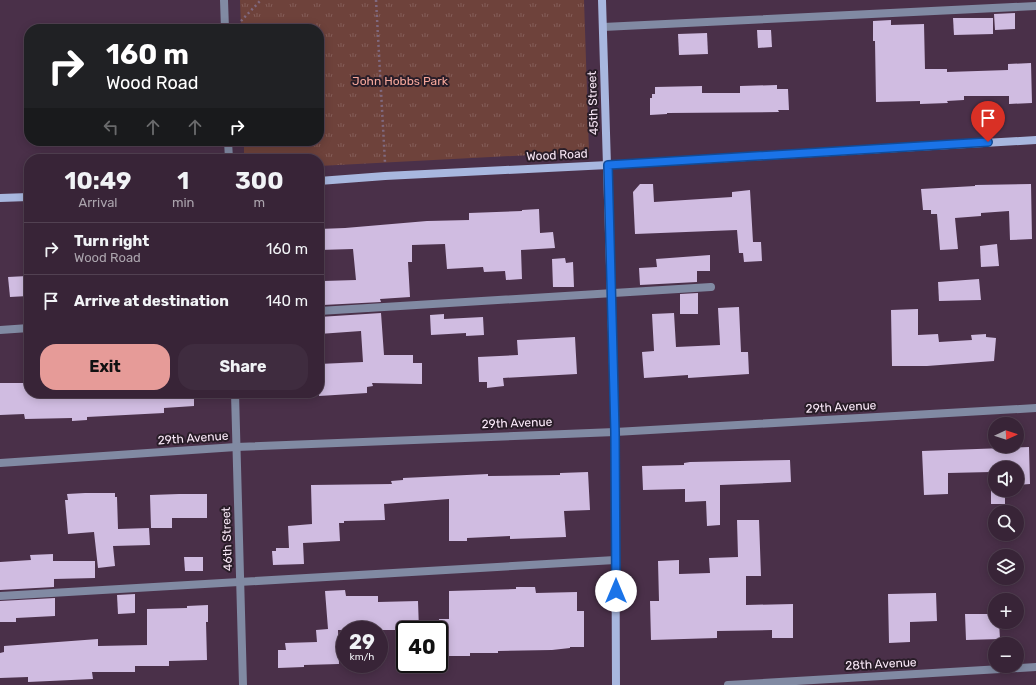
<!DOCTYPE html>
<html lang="en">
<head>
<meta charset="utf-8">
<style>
	:root { --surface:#382437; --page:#3f2c3f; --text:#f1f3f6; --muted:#aba4ad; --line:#524152; --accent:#e69b98 }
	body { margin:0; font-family:Rubik,sans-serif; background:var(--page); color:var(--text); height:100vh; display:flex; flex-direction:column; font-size:15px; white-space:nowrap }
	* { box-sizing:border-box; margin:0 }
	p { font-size:13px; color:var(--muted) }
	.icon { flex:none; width:22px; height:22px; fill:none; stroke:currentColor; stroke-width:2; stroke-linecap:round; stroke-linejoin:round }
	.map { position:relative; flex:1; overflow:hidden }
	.panel { position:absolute; left:24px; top:154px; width:300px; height:244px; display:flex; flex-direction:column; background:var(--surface); border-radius:16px; box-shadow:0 2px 10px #0003,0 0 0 1px var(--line) }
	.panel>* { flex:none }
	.top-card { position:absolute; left:24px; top:24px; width:300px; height:122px; border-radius:16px; box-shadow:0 2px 10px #0003,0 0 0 1px var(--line); background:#202124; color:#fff; overflow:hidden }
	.needle { width:26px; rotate:87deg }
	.fabs { position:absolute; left:988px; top:417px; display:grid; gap:8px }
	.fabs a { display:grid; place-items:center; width:36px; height:36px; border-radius:50%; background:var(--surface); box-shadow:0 2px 10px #0003,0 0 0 1px var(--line); font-size:20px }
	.speed { position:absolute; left:336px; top:621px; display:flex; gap:8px; font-size:20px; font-weight:700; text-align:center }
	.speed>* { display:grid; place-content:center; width:52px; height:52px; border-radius:50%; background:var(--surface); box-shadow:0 2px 10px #0003,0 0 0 1px var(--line); line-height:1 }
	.speed small { font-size:10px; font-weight:400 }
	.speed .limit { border:2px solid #111; border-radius:6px; background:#fff; color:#111 }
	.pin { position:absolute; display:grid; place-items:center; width:34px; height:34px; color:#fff; margin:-41px -17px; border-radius:50% 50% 50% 0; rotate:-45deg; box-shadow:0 0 4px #0007 }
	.pin .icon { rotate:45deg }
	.me { position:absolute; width:44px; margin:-22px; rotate:0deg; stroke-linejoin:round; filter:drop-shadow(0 0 3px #0008) }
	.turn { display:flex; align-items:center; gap:14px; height:84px; padding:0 16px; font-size:18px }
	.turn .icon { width:52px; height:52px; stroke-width:2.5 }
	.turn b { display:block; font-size:28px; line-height:34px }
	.lanes { display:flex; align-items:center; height:38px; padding:0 16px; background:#0003; justify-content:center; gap:20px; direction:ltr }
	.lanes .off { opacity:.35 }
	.eta { display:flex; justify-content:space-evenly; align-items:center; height:68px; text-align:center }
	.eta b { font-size:24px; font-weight:700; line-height:28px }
	.cta { display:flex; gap:8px; margin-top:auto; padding:8px 16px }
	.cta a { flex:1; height:46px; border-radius:16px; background:var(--accent); color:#111; font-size:16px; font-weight:700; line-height:46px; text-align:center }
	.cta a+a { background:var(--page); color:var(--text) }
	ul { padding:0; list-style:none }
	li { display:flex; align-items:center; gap:12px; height:52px; padding:0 16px; border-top:1px solid var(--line) }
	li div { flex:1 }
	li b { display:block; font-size:15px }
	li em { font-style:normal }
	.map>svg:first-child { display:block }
	.park { fill:url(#park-tufts) }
	.building { fill:#d0bce1 }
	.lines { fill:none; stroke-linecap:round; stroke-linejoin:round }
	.path { stroke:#80697f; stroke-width:2.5; stroke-dasharray:2 3; stroke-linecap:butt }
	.lane { stroke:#818aa3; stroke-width:8 }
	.street { stroke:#818aa3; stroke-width:8 }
	.secondary { stroke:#a8b7df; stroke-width:8 }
	.route-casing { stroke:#114b97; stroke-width:10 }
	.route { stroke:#1a73e8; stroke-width:7 }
	.labels { text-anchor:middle; stroke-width:4; stroke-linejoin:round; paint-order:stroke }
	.park-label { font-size:12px; fill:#f6a89c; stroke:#291d28 }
	.street-label { font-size:12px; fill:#fae9f8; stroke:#291d28 }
</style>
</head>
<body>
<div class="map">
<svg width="1036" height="685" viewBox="0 0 1036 685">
	<defs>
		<pattern id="park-tufts" width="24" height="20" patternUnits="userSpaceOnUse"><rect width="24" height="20" fill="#6e423b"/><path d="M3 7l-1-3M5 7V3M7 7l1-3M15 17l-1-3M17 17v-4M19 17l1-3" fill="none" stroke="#845d58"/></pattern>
	</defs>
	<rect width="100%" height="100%" fill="#4a3049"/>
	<!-- park -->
	<path class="park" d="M 240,0 L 584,0 L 589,152 L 319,166 L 319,159 L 244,159 L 244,141 L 319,141 L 319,29 L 241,29 Z"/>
	<!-- building -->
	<g class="building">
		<path d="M 1015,13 L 1015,29 L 995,30 L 994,14 Z"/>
		<path d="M 953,18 L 993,18 L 993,34 L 954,35 Z"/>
		<path d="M 891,20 L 891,25 L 924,24 L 925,69 L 947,69 L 947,72 L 1008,70 L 1008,64 L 1031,63 L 1032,103 L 1009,104 L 1009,96 L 964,96 L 964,100 L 947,101 L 948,103 L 920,104 L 920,101 L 876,102 L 875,41 L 873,41 L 873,21 Z"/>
		<path d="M 757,30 L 771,30 L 772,47 L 758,48 Z"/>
		<path d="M 707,33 L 708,54 L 679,55 L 678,34 Z"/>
		<path d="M 777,85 L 777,89 L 788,89 L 789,110 L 778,110 L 779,112 L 667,113 L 667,114 L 650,115 L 650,98 L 652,98 L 652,94 L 655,94 L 655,87 L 702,86 L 702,93 L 740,93 L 740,86 Z"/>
		<path d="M 640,184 L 653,184 L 654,202 L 732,197 L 732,192 L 750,190 L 753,242 L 761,242 L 762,261 L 744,262 L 743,253 L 739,253 L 737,230 L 635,234 L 633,192 Z"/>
		<path d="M 1031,184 L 1032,239 L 1010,240 L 1009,211 L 981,213 L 981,216 L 955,218 L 958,249 L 940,250 L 937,214 L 931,214 L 931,210 L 923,210 L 921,189 L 975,186 L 975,185 Z"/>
		<path d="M 539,209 L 540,233 L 553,232 L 555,248 L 521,250 L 522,279 L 506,280 L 505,271 L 484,272 L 483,267 L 447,269 L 445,244 L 412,245 L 412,262 L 408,262 L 410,297 L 380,299 L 381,302 L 323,305 L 323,281 L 356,280 L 353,249 L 319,250 L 319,229 L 345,228 L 427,221 L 469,220 L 469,213 L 522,211 L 522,210 Z"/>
		<path d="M 997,244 L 999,266 L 981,267 L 980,246 Z"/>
		<path d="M 710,255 L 710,271 L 697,271 L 697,282 L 640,285 L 639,268 L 657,267 L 656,259 Z"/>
		<path d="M 565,258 L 566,263 L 573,262 L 574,287 L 553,287 L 552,259 Z"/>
		<path d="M 27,276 L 28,296 L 10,297 L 8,277 Z"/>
		<path d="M 979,279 L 981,300 L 939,301 L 938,282 Z"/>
		<path d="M 698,293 L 698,314 L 680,314 L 680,294 Z"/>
		<path d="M 739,307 L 741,352 L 748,352 L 749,374 L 688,378 L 688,375 L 644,378 L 642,352 L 654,351 L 652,314 L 674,313 L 676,347 L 720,345 L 718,308 Z"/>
		<path d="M 918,309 L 918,335 L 938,334 L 939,342 L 972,340 L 971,335 L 986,334 L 986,337 L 996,338 L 994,361 L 927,366 L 892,366 L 891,310 Z"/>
		<path d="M 381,313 L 384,355 L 413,355 L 413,363 L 422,363 L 422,384 L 372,383 L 373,386 L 367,387 L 367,393 L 319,396 L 319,364 L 363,362 L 361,331 L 319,334 L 319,317 Z"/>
		<path d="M 444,314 L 444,319 L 483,317 L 484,335 L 466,336 L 466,333 L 431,335 L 430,315 Z"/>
		<path d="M 575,337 L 577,374 L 503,378 L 504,386 L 487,388 L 487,382 L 479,382 L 478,357 L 518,355 L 517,340 Z"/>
		<path d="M 0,383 L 29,383 L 29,393 L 88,393 L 88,396 L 153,393 L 194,393 L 194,406 L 164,408 L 164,413 L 87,417 L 87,420 L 72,421 L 72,418 L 25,419 L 24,414 L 0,415 Z"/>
		<path d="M 1029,447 L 1030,484 L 1017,485 L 1017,468 L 995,468 L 995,490 L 1005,490 L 1005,504 L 991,504 L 991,472 L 948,473 L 948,494 L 924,495 L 922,451 Z"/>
		<path d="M 790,460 L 791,482 L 720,485 L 720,525 L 707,526 L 706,501 L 685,502 L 685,489 L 643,490 L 642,466 L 684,465 L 684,463 L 690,462 Z"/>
		<path d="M 588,472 L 590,510 L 564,511 L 566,537 L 510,539 L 510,536 L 467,538 L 467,541 L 449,541 L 449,499 L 384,504 L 385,520 L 344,521 L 344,523 L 339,523 L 340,541 L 303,543 L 304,564 L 273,565 L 272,551 L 276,551 L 276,548 L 289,548 L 288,526 L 312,524 L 311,485 L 392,484 L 391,481 L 403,480 L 403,478 L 488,474 L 488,476 L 560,475 L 560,473 Z"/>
		<path d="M 85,493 L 115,493 L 115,497 L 117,497 L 118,529 L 149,528 L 150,545 L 113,546 L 115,566 L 98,568 L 94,532 L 68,534 L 65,500 L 68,500 L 67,494 Z"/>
		<path d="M 179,494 L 207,494 L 207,518 L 172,518 L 172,528 L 151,528 L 150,495 Z"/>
		<path d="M 737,520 L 759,520 L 761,576 L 746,576 L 746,605 L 793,604 L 793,638 L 772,638 L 772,630 L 717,631 L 717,638 L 651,640 L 650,601 L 659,601 L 658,561 L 679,560 L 679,574 L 710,573 L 709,558 L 738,557 Z"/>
		<path d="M 53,554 L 53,561 L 95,561 L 95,578 L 54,579 L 54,587 L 0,590 L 0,562 L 31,560 L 30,555 Z"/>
		<path d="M 184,557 L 203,557 L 203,571 L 185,571 Z"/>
		<path d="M 516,587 L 535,587 L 536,593 L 577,592 L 577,611 L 584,611 L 584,647 L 570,647 L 570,648 L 552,650 L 498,651 L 498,653 L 470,653 L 470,656 L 439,656 L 439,619 L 449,619 L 449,591 L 516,589 Z"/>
		<path d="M 345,590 L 346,596 L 378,596 L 378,602 L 418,601 L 419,630 L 338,630 L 339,664 L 304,665 L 304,667 L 278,668 L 278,650 L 286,650 L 285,643 L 317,642 L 316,630 L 328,629 L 325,591 Z"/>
		<path d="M 936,593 L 937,621 L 910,622 L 910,642 L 889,643 L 888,594 Z"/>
		<path d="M 135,594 L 135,613 L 118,614 L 117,595 Z"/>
		<path d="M 55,598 L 55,616 L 16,618 L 16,622 L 0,622 L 0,601 Z"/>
		<path d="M 208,605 L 208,622 L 206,622 L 207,660 L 169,661 L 169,666 L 135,666 L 135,672 L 92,672 L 93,679 L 28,682 L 28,677 L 0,678 L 0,653 L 4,652 L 4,646 L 98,639 L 98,646 L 147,645 L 147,609 L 187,608 L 187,606 Z"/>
		<path d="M 965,614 L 995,614 L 995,622 L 999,622 L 1000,639 L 966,640 Z"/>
	</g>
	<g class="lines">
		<!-- path -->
		<g class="path">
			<path d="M 376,0 L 385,163"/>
			<path d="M 241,21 L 261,0"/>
		</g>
		<!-- lane -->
		<g class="lane">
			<path d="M 603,27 L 1036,6"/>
			<path d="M 319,311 L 711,287"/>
			<path d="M 0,330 L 29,328"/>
			<path d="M 0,596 L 615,560"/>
		</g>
		<!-- street -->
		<g class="street">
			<path d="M 224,0 L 225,29"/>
			<path d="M 228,141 L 229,159"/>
			<path d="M 235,393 L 243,685"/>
			<path d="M 0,463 L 236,447 L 615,432 L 1036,408"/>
			<path d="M 728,685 L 1036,667"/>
		</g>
		<!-- secondary -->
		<g class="secondary">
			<path d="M 602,0 L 615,432 L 616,685"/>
			<path d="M 319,181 L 385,176 L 608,165 L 1036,140"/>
			<path d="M 0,198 L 29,197"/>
		</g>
	</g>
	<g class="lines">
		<defs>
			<path id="route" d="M 616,591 L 615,432 L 608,165 L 988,142"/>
		</defs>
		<!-- route casing -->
		<use href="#route" class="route-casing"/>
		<!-- route -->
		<use href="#route" class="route"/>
	</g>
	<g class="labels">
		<!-- park labels -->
		<g class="park-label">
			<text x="400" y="85">John Hobbs Park</text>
		</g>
		<!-- street labels -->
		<g class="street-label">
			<text transform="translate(593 103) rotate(-92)" y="4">45th Street</text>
			<text transform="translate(557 155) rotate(-3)" y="4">Wood Road</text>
			<text transform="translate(841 407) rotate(-3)" y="4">29th Avenue</text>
			<text transform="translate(517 423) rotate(-2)" y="4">29th Avenue</text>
			<text transform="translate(193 438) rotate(-4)" y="4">29th Avenue</text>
			<text transform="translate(227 539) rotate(-92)" y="4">46th Street</text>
			<text transform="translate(881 664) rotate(-3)" y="4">28th Avenue</text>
		</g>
	</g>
</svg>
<div class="fabs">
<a><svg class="needle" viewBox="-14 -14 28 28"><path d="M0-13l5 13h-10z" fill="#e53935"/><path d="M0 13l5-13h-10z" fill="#aba4ad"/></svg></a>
<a><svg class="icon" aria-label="sound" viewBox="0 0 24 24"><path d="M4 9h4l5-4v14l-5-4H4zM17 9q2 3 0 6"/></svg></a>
<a><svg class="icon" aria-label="search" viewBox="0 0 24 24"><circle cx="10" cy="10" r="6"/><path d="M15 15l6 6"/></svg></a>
<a><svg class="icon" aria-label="layers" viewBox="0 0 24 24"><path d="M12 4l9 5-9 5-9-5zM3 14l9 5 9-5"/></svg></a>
<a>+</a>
<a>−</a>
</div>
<div class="speed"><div>29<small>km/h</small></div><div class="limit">40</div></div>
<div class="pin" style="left:988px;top:142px;background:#d93025"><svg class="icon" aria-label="arrive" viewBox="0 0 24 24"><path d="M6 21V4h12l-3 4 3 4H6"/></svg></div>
<svg class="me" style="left:616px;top:591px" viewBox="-20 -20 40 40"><circle r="19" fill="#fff"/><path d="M0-13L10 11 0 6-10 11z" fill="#1a73e8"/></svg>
<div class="top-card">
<div class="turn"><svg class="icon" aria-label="right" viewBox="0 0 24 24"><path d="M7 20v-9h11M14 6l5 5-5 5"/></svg><div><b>160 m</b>Wood Road</div></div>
<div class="lanes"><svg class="icon off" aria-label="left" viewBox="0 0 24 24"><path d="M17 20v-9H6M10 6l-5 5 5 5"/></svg><svg class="icon off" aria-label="ahead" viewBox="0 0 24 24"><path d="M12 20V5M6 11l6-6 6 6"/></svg><svg class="icon off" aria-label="ahead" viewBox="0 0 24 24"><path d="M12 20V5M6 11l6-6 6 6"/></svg><svg class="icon" aria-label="right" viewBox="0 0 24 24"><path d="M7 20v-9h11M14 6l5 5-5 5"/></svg></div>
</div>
<section class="panel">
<div class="eta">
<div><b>10:49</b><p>Arrival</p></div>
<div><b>1</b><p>min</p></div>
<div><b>300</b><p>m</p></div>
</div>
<ul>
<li><svg class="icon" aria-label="right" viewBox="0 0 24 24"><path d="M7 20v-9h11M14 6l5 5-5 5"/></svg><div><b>Turn right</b><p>Wood Road</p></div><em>160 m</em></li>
<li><svg class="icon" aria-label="arrive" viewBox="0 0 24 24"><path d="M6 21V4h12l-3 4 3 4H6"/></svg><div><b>Arrive at destination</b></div><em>140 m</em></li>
</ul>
<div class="cta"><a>Exit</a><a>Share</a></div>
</section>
</div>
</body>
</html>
